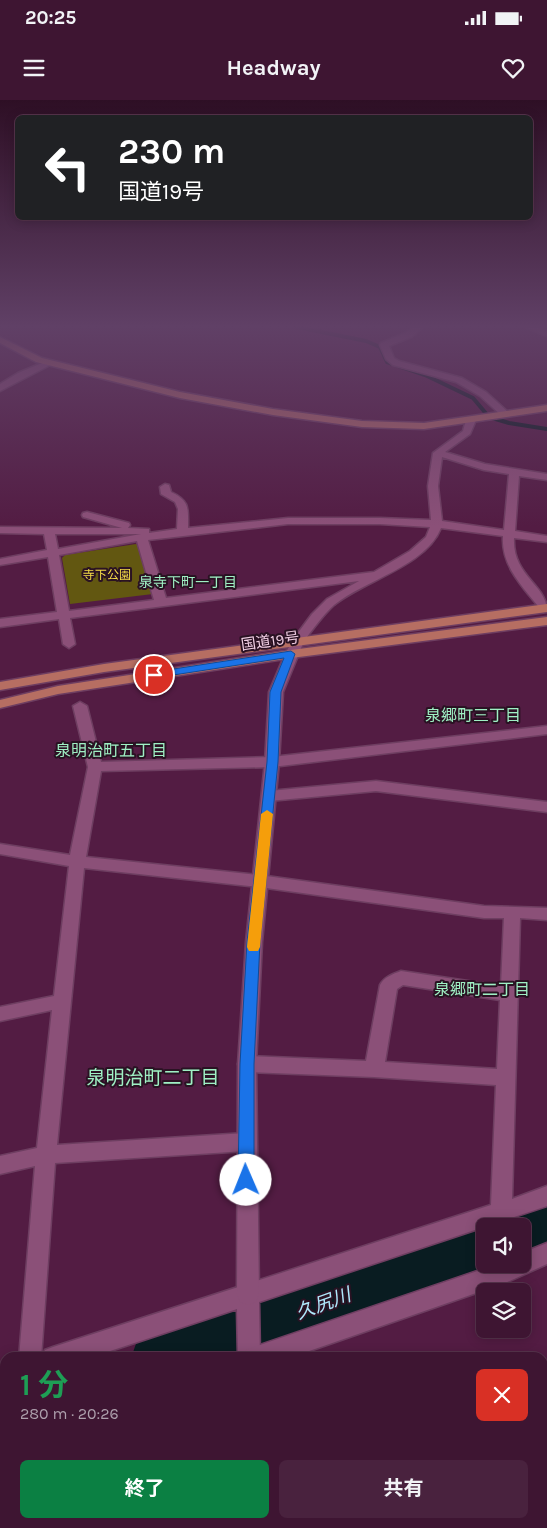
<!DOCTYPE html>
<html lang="ja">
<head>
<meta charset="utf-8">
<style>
	:root { --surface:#3e1532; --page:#49223e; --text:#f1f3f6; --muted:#ad9fac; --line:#57344d; --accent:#0b8043 }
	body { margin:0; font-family:Karla,"Noto Sans JP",sans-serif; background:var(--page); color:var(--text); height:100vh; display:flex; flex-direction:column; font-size:19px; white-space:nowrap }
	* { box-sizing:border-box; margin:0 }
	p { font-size:16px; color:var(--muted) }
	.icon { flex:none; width:28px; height:28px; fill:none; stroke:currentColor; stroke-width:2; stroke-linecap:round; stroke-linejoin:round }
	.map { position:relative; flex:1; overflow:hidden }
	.sheet { position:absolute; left:0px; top:1252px; width:548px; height:176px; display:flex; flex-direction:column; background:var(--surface); border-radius:15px 15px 0 0; box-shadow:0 2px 12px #0003,0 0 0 1px var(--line) }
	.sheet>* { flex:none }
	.hud { position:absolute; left:15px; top:15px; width:518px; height:105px; border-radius:8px; box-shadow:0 2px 12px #0003,0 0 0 1px var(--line); background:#202124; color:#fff; overflow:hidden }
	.buttons { position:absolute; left:476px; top:1118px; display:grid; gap:10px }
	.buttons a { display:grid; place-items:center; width:55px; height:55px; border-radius:8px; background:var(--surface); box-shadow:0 2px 12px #0003,0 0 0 1px var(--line); font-size:25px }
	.pin { position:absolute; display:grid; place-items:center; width:42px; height:42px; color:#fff; margin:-21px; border:2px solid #fff; border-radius:50%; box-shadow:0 1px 5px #0007 }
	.me { position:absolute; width:55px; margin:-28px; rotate:359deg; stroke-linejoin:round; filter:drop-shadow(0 0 4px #0008) }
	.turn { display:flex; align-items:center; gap:18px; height:105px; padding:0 20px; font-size:22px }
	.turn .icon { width:65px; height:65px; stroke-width:2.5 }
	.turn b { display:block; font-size:35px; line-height:42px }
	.round { display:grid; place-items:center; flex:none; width:52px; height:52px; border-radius:8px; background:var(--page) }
	.summary { display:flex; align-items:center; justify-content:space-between; height:85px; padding:0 20px }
	h1 { font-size:30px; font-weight:700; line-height:38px; color:#1e9e55 }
	.button { display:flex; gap:10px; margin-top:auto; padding:10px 20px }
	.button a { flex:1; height:58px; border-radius:8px; background:var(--accent); color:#fff; font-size:20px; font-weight:700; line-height:58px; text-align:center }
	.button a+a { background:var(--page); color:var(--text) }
	.status { display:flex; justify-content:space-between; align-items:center; height:35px; padding:0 25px; background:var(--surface); direction:ltr }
	.status svg { height:14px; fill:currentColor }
	header { display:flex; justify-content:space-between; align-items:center; height:65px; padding:0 20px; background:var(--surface); font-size:22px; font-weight:700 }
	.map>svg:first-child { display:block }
	.green { fill:#625711 }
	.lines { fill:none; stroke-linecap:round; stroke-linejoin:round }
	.stream { stroke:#091c21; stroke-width:4 }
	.river { fill:#091c21; fill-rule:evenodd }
	.minor-casing { stroke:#6e3e61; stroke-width:3 }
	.tertiary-casing { stroke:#6e3e61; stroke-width:3 }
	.primary-casing { stroke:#6e3e61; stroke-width:3 }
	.trunk-casing { stroke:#6e3e61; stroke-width:3 }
	.minor { fill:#8b5078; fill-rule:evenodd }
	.tertiary { fill:#8b5078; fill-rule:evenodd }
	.primary { fill:#ab6768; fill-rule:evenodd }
	.trunk { fill:#b66e62; fill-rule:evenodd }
	.route { fill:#1a73e8; stroke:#114b97 }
	.slow { fill:#f59e0b }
	.labels { text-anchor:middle; stroke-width:4; stroke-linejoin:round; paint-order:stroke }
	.far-park-label { font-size:12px; fill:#f4dc48; stroke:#2a1223 }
	.far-neighbourhood-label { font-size:14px; fill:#9ff0c4; stroke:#2a1223 }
	.street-label { font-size:15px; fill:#f0cee3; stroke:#2a1223 }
	.neighbourhood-label { font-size:16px; fill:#9ff0c4; stroke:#2a1223 }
	.near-neighbourhood-label { font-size:19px; fill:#9ff0c4; stroke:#2a1223 }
	.near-water-label { font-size:19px; font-style:italic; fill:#afe9fc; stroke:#2a1223 }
</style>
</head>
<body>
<div class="status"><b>20:25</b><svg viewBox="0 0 49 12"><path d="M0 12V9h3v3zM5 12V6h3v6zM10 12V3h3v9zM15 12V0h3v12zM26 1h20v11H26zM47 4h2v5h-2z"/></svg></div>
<header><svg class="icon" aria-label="menu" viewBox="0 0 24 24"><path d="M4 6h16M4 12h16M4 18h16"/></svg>Headway<svg class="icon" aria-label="heart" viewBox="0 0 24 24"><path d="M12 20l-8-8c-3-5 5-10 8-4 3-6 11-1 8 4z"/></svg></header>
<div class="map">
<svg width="547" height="1428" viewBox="0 0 547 1428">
	<rect width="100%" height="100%" fill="#531c43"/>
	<!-- green -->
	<path class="green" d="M 136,444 L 139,445 L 153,494 L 70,504 L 62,458 L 65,455 Z"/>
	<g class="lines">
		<!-- stream -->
		<path class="stream" d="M 297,227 L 366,241 L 380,247 L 387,262 L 425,275 L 473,298 L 489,317 L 509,323 L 547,329"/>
		<!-- river -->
		<g class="river">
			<path d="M 547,1095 L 547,1143 L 522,1152 L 522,1126 L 485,1126 L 485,1164 L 492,1164 L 293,1241 L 243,1258 L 131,1258 L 138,1238 L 158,1230 L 293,1187 L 485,1117 L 499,1123 L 504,1111 Z"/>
			<path d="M 0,1279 L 5,1279 L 5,1335 L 0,1337 Z"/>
		</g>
		<defs>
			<g id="minor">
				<path d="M 414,227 L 423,227 L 411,237 L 389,246 L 394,258 L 399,261 L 462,278 L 486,292 L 508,312 L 508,316 L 502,316 L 480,296 L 456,282 L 393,265 L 386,259 L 380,245 L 381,243 L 405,233 Z"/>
				<path d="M 525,227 L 536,227 L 547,231 L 547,236 Z"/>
				<path d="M 47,261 L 54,263 L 0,291 L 0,284 L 18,273 Z"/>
				<path d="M 471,317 L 476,320 L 470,334 L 445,352 L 485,364 L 547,374 L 547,380 L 519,376 L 515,431 L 547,436 L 547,442 L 514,438 C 512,476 547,485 547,511 L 542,511 C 524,488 501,467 503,436 L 441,428 C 426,466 365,480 334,505 C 322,516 312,530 302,544 L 298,545 L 292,541 L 312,514 L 327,499 L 359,481 L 70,518 L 75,544 L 69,548 L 63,544 L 59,519 L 0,527 L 0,519 L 57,512 L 48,457 L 0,465 L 0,459 L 47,450 L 44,434 L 0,433 L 0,427 L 122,428 L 83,417 L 82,415 L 83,413 L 87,412 L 129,423 L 130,425 L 128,428 L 149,429 L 149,433 L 177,429 L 178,409 L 175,402 L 161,394 L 160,387 L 165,384 L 169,385 L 171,392 C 190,401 188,408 188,428 L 288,418 L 380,418 L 431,420 L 428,386 L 433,353 L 463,331 L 466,320 ZM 442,357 L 484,370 L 509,374 L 504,430 L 442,421 L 438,386 ZM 288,424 L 380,424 L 430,427 L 426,437 L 410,451 L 374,472 L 166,498 L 148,440 ZM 55,434 L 141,434 L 58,449 ZM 137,441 L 154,500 L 69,511 L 59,455 Z"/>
				<path d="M 80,602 L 87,606 L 101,662 L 272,657 L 547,626 L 547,634 L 272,667 L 101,671 L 86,757 L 259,775 L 484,806 L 547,808 L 547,820 L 520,818 L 512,1099 L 547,1086 L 547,1106 L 259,1202 L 260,1258 L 238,1258 L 237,1209 L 89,1258 L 42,1258 L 45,1250 L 53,1247 L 491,1105 L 496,985 L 374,977 L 247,972 L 240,970 L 238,964 L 240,958 L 247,956 L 366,961 L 380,885 C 384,877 393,874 401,871 L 501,886 L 504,818 L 484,818 L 259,787 L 84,768 L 57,1045 L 246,1033 L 253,1036 L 256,1042 L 253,1048 L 246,1051 L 55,1063 L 41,1258 L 19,1258 L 35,1066 L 0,1074 L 0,1056 L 37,1048 L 52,910 L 0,921 L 0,907 L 54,896 L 69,766 L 0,754 L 0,744 L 70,755 L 88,667 L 73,606 ZM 403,885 L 500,900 L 497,969 L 385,962 L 397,889 Z"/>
				<path d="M 376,681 L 547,702 L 547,712 L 376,691 L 269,701 L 264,699 L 262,696 L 264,693 L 269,691 Z"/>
				<path d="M 5,1261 L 5,1285 L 0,1287 L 0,1263 Z"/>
				<path d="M 5,1324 L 5,1348 L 0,1350 L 0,1326 Z"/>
				<rect x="235" y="1424" width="26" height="4"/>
			</g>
			<g id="tertiary">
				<path d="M 298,537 L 304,541 L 283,592 L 279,662 L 262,842 L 256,964 L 259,1194 L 256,1202 L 248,1205 L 240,1202 L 237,1194 L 238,964 L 246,842 L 265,662 L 269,592 L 285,554 L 294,538 Z"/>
				<path d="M 547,1143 L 547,1164 L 505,1183 L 289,1258 L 243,1258 L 246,1250 L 254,1247 L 498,1164 L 522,1164 L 522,1153 Z"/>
			</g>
			<path id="primary" d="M 0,237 L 42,258 L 180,292 L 273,309 L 362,321 L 424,323 L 547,305 L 547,311 L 424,329 L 362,327 L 273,315 L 180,298 L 36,262 L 0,243 Z"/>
			<g id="trunk">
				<path d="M 547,504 L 547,512 L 104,572 L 0,590 L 0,582 L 104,564 Z"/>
				<path d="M 547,517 L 547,525 L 291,558 L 58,594 L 0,608 L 0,600 L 58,586 L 291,550 Z"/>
			</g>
		</defs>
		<!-- minor casing -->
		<use href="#minor" class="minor-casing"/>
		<!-- tertiary casing -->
		<use href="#tertiary" class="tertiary-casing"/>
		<!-- primary casing -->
		<use href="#primary" class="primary-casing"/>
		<!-- trunk casing -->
		<use href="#trunk" class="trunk-casing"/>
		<!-- minor -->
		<use href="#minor" class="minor"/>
		<!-- tertiary -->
		<use href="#tertiary" class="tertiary"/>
		<!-- primary -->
		<use href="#primary" class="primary"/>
		<!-- trunk -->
		<use href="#trunk" class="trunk"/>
	</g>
	<!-- sky -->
	<linearGradient id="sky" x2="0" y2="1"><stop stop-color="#2e0f25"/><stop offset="0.53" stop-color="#604066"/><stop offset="1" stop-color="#604066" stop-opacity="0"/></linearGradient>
	<rect width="547" height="427" fill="url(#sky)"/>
	<!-- route -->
	<path class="route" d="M 291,551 L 295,554 L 281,592 L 278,662 L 260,842 L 254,964 L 254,1080 L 252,1085 L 246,1087 L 241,1085 L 238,1080 L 240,964 L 247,842 L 267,662 L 270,592 L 284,558 L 154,578 L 149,575 L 154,572 Z"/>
	<!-- slow -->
	<path class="slow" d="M 267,710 L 273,714 L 260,847 L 258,851 L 249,851 L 247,847 L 261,714 Z"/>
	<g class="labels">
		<!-- far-park labels -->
		<g class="far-park-label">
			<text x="107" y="479">寺下公園</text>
		</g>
		<!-- far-neighbourhood labels -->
		<g class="far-neighbourhood-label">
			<text x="188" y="487">泉寺下町一丁目</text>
		</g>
		<!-- street labels -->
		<g class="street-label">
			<text transform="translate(270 541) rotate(-8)" y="5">国道19号</text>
		</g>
		<!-- neighbourhood labels -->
		<g class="neighbourhood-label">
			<text x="473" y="621">泉郷町三丁目</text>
			<text x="111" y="656">泉明治町五丁目</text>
			<text x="482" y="895">泉郷町二丁目</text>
		</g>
		<!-- near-neighbourhood labels -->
		<g class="near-neighbourhood-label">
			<text x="153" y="984">泉明治町二丁目</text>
		</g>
		<!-- near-water labels -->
		<g class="near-water-label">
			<text transform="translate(323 1203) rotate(-20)" y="7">久尻川</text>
		</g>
	</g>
</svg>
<div class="buttons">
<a><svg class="icon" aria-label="sound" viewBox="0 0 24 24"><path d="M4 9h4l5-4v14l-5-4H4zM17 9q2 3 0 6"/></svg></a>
<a><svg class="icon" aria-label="layers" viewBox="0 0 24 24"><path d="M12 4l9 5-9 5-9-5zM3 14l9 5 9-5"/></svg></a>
</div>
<div class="pin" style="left:154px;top:575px;background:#d93025"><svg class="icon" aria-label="arrive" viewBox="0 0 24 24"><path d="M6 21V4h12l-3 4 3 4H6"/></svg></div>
<svg class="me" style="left:246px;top:1080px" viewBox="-20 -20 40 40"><circle r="19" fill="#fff"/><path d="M0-13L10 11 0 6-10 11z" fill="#1a73e8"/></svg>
<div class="hud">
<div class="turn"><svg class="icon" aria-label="left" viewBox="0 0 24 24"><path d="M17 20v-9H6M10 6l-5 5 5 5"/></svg><div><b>230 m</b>国道19号</div></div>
</div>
<section class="sheet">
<div class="summary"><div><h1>1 分</h1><p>280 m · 20:26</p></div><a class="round" style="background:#d93025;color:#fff"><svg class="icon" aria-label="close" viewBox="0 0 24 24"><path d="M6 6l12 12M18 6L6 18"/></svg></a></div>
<div class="button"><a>終了</a><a>共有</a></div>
</section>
</div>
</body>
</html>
